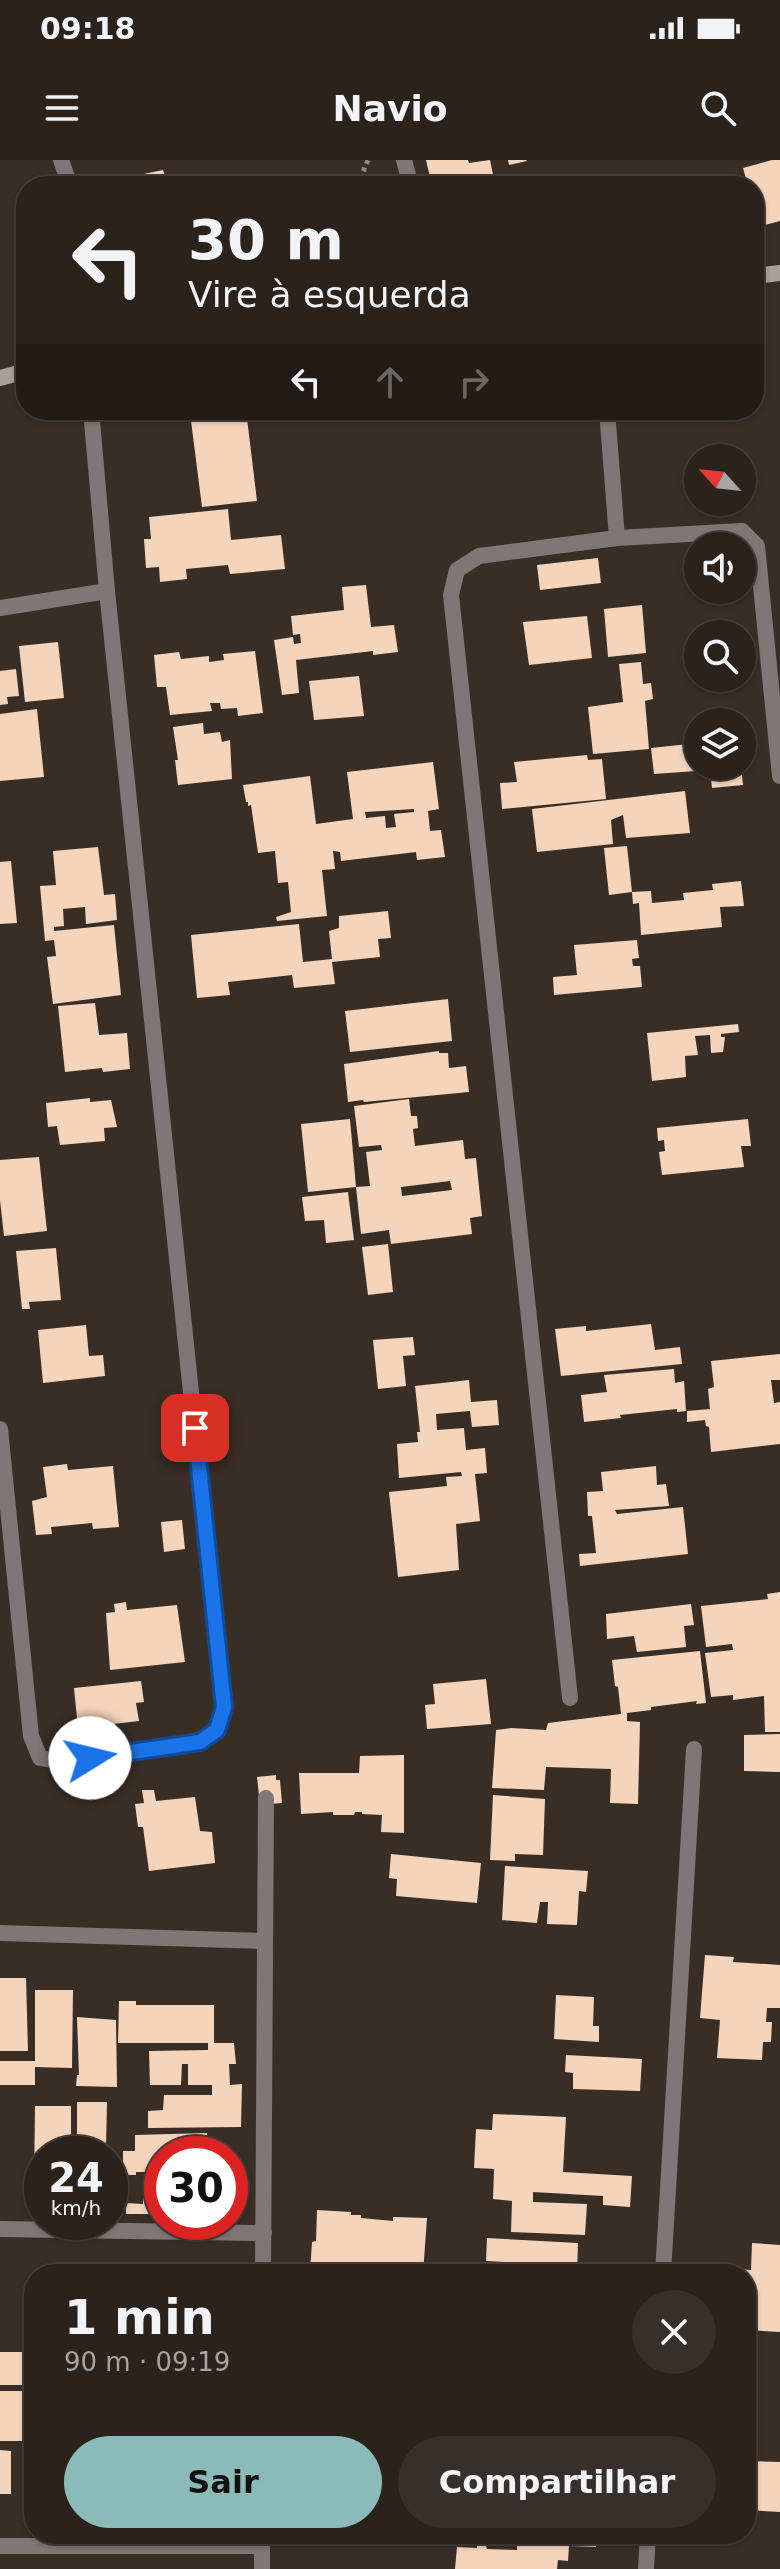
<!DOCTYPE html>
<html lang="pt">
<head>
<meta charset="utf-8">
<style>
	:root { --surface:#2b221c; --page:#372f29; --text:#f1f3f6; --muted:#a6a4a3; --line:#473f3b; --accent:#8bbbb9 }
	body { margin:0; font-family:"DejaVu Sans",sans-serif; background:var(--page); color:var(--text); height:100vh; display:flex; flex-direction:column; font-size:30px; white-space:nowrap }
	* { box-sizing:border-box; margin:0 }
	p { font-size:26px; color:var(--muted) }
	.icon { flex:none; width:44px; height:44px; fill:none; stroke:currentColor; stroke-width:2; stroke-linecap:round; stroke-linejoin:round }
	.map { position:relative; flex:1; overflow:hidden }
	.side { position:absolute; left:24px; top:2104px; width:732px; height:280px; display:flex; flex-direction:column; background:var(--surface); border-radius:32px; box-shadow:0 2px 6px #0004,0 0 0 2px var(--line) }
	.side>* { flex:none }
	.guide { position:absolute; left:16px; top:16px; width:748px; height:244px; border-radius:32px; box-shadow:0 2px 6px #0004,0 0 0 2px var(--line); background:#2b221c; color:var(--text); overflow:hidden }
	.needle { width:52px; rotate:297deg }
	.tools { position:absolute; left:684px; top:284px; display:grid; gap:16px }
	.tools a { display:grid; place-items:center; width:72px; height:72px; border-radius:50%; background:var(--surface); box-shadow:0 2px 6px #0004,0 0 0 2px var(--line); font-size:40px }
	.speed { position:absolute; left:24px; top:1976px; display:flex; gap:16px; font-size:40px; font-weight:700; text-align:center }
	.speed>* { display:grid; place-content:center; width:104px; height:104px; border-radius:50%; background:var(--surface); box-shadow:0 2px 6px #0004,0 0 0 2px var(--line); line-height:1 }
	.speed small { font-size:20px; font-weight:400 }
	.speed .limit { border:12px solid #d22; background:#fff; color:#111 }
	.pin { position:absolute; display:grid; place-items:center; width:68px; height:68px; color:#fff; margin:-34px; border-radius:16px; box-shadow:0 4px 12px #0006 }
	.me { position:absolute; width:88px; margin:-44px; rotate:81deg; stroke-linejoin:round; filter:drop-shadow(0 0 6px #0008) }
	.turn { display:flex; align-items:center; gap:28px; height:168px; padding:0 40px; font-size:36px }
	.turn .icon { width:104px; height:104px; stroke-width:2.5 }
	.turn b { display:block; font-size:56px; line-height:68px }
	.lanes { display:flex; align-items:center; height:76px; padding:0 40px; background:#0003; justify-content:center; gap:40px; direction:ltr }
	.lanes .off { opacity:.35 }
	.round { display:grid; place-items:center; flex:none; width:84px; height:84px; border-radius:42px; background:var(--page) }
	.summary { display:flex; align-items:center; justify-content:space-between; height:136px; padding:0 40px }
	h1 { font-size:48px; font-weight:600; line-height:60px }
	.button { display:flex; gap:16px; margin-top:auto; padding:16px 40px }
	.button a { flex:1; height:92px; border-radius:48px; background:var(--accent); color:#111; font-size:32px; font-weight:600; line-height:92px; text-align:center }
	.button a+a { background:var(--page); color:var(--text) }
	.status { display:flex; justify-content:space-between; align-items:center; height:56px; padding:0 40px; background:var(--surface); direction:ltr }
	.status svg { height:22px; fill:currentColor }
	header { display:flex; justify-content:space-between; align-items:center; height:104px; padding:0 40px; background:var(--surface); font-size:36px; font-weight:600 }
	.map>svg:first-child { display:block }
	.building { fill:#f5d4bc; fill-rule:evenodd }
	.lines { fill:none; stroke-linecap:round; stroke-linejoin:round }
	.path { stroke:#918881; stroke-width:5; stroke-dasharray:4 4; stroke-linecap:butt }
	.street { stroke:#7f7776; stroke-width:16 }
	.secondary { stroke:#ab9f9e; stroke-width:16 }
	.route-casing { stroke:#114b97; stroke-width:20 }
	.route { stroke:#1a73e8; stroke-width:14 }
</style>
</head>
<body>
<div class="status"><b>09:18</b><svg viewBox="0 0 49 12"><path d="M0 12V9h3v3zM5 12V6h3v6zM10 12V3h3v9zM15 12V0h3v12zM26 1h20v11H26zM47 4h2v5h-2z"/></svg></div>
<header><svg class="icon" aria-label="menu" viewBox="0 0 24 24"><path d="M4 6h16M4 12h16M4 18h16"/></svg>Navio<svg class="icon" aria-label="search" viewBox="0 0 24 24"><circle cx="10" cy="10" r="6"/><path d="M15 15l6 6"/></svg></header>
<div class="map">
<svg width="780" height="2409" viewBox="0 0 780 2409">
	<rect width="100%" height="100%" fill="#392e25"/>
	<!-- building -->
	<g class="building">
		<path d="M 426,0 L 468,0 L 469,3 L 490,0 L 495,24 L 432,26 Z"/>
		<path d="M 508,0 L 526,0 L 527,1 L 509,5 Z"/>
		<path d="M 772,0 L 780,0 L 780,61 L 757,67 L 754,54 L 754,26 L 748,26 L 743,8 Z"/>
		<path d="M 163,10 L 169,26 L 100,26 L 99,23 Z"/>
		<path d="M 212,250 L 246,250 L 257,341 L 202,347 L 190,253 Z"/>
		<path d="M 228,349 L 231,380 L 281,375 L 285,409 L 230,414 L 228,405 L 186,409 L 187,419 L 160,422 L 159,407 L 146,408 L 144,379 L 151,379 L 149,357 Z"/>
		<path d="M 598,398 L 601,423 L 540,430 L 537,405 Z"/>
		<path d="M 366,425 L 371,467 L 394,465 L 398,492 L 373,495 L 373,491 L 296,500 L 299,533 L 282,535 L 274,480 L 293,477 L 294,484 L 301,483 L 300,474 L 293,475 L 291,456 L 344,450 L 342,427 Z"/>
		<path d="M 642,445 L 646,493 L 608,497 L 604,449 Z"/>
		<path d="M 587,456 L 592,498 L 529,505 L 523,462 Z"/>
		<path d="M 58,482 L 64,538 L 25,542 L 19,486 Z"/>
		<path d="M 255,491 L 263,553 L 238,556 L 237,548 L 221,549 L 220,543 L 210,543 L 212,551 L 170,555 L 166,527 L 157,527 L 154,495 L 179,492 L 181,499 L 209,496 L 209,502 L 224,500 L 223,494 Z"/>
		<path d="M 641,502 L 643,524 L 651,523 L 653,539 L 645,541 L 649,589 L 593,594 L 588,547 L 623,542 L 619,504 Z"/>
		<path d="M 16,509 L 19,536 L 7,537 L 8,544 L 0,545 L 0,511 Z"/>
		<path d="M 359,516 L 364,556 L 314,560 L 309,521 Z"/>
		<path d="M 37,549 L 44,617 L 0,621 L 0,554 Z"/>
		<path d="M 203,563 L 204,574 L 220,572 L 222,582 L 230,580 L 232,619 L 178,625 L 175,600 L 178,600 L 173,567 Z"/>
		<path d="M 698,583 L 698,606 L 741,606 L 743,625 L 712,628 L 710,610 L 654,614 L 651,588 Z"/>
		<path d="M 587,595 L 588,600 L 602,599 L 606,639 L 502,649 L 500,623 L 517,622 L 514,602 Z"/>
		<path d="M 433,602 L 439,649 L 428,651 L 430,671 L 441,670 L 445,697 L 417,700 L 416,692 L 341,701 L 340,692 L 333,691 L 335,709 L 322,710 L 327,756 L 277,761 L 276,757 L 291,752 L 288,722 L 278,723 L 275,691 L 258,693 L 251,645 L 248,646 L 248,642 L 246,642 L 243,625 L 310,616 L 316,664 L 353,659 L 347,612 ZM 414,649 L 414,652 L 394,654 L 396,667 L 386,668 L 385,656 L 366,658 L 365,652 Z"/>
		<path d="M 685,631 L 690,673 L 626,678 L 623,655 L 611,660 L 613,684 L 537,692 L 532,649 Z"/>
		<path d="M 627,686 L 632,732 L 651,731 L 652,743 L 684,740 L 683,733 L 713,730 L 712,724 L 741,721 L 744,746 L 720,747 L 722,767 L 641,775 L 639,743 L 633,744 L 632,732 L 609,735 L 604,688 Z"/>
		<path d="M 98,687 L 104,735 L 115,734 L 117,760 L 86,764 L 85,747 L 63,749 L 64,766 L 54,767 L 54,771 L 114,765 L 121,835 L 53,844 L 47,797 L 56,796 L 54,780 L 45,781 L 40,726 L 56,725 L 53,691 Z"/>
		<path d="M 11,701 L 17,763 L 0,764 L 0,702 Z"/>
		<path d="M 388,751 L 391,778 L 378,779 L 380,797 L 332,802 L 335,824 L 294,828 L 292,815 L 228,822 L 230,835 L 197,838 L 191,775 L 299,764 L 303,802 L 332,799 L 329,771 L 339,768 L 339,756 Z"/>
		<path d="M 637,780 L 639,798 L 632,799 L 633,806 L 640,806 L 642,827 L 554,835 L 553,817 L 577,815 L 574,785 Z"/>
		<path d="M 448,839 L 452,881 L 350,892 L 345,851 Z"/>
		<path d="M 95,843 L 99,875 L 127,873 L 130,909 L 103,912 L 102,908 L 65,912 L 58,846 Z"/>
		<path d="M 738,864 L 739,872 L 721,874 L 721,877 L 725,877 L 723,892 L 711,893 L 710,875 L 695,876 L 698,895 L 685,896 L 686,917 L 652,921 L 647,873 Z"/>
		<path d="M 439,891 L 439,893 L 448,893 L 449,908 L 466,906 L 469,932 L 364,942 L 363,940 L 348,942 L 344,904 Z"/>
		<path d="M 90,938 L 90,942 L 111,940 L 117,967 L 104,968 L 105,981 L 60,985 L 57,966 L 48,967 L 46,943 Z"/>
		<path d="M 409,939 L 411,956 L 417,956 L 418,968 L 413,969 L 415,986 L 463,980 L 465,999 L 476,998 L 482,1056 L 470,1058 L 472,1074 L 391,1084 L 389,1070 L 361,1074 L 356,1027 L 308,1032 L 301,964 L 350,959 L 356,1027 L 370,1026 L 366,992 L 382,990 L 381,985 L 359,987 L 354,946 ZM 450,1021 L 452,1030 L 402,1036 L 401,1027 Z"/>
		<path d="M 748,959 L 751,986 L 741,986 L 744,1007 L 662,1015 L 659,992 L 665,991 L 664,980 L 658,981 L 657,968 Z"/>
		<path d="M 39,997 L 47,1071 L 4,1076 L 0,1040 L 0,1000 Z"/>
		<path d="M 348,1032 L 354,1080 L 326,1083 L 324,1060 L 305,1061 L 302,1037 Z"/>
		<path d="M 388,1084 L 393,1132 L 368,1135 L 362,1087 Z"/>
		<path d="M 56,1088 L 61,1140 L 29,1142 L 30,1149 L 22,1149 L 16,1091 Z"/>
		<path d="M 651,1164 L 655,1190 L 680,1187 L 682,1204 L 561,1216 L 555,1169 L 586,1166 L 586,1171 Z"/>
		<path d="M 86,1165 L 89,1196 L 103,1195 L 105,1216 L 43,1223 L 38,1170 Z"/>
		<path d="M 413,1177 L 415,1195 L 403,1196 L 406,1226 L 378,1229 L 373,1180 Z"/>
		<path d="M 780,1194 L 780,1220 L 771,1220 L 774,1243 L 780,1242 L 780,1284 L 711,1292 L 709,1267 L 706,1266 L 705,1260 L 687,1262 L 687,1251 L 710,1249 L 708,1229 L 714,1227 L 711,1201 Z"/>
		<path d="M 674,1209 L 675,1223 L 684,1221 L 686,1251 L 677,1252 L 677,1249 L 620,1255 L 621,1258 L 584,1262 L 581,1235 L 607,1232 L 604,1215 Z"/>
		<path d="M 469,1220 L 471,1242 L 497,1240 L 499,1265 L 472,1267 L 470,1251 L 436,1254 L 437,1270 L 464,1268 L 466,1290 L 485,1288 L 487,1313 L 475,1314 L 480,1361 L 456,1364 L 459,1410 L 398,1417 L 389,1332 L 447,1326 L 446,1317 L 462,1316 L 461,1312 L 399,1318 L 397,1284 L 418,1282 L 417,1272 L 420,1272 L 415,1226 Z"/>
		<path d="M 67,1304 L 68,1310 L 113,1306 L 119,1367 L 93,1369 L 92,1363 L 51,1367 L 52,1374 L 36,1375 L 32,1341 L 47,1337 L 43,1307 Z"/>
		<path d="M 656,1306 L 657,1325 L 666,1324 L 669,1346 L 615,1350 L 617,1354 L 683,1347 L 688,1394 L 580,1406 L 579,1394 L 596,1393 L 592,1356 L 588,1356 L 587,1332 L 603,1331 L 601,1312 Z"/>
		<path d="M 182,1360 L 185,1389 L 164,1392 L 161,1362 Z"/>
		<path d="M 780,1432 L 780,1572 L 765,1572 L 764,1536 L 733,1540 L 733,1535 L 711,1537 L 705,1493 L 733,1490 L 732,1484 L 706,1487 L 701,1446 L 768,1439 L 767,1434 Z"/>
		<path d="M 126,1442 L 127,1450 L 177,1445 L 185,1502 L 110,1510 L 106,1453 L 115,1452 L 114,1444 Z"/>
		<path d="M 691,1444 L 694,1465 L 684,1466 L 686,1487 L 637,1492 L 634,1476 L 607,1479 L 606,1454 Z"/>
		<path d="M 700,1491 L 706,1543 L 696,1544 L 697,1541 L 651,1547 L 651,1550 L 627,1553 L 627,1561 L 640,1562 L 638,1644 L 610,1643 L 611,1609 L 546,1607 L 544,1630 L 492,1628 L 496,1570 L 511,1568 L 546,1570 L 548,1563 L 621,1554 L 618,1527 L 615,1526 L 612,1500 Z"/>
		<path d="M 486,1519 L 491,1564 L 427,1569 L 425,1545 L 435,1544 L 433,1524 Z"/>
		<path d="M 141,1521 L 144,1542 L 136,1543 L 139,1561 L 78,1568 L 74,1528 Z"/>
		<path d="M 780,1574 L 780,1612 L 744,1611 L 744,1575 Z"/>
		<path d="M 404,1595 L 404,1673 L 381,1672 L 382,1655 L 362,1654 L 362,1652 L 355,1652 L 354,1655 L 333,1655 L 333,1652 L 301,1654 L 299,1613 L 359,1613 L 360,1596 Z"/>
		<path d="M 276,1615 L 276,1620 L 280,1620 L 282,1643 L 260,1645 L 257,1617 Z"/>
		<path d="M 142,1630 L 154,1630 L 156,1641 L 195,1637 L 200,1671 L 212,1672 L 215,1703 L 149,1711 L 143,1667 L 138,1667 L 135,1644 L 144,1643 Z"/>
		<path d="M 493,1635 L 545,1639 L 543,1695 L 515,1694 L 515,1701 L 490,1700 Z"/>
		<path d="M 391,1694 L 481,1703 L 477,1743 L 396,1736 L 397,1719 L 389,1718 Z"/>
		<path d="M 505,1706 L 588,1711 L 586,1732 L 579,1731 L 577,1765 L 547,1764 L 548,1742 L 540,1742 L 537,1763 L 502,1760 Z"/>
		<path d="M 705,1795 L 734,1797 L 733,1802 L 780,1805 L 780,1848 L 767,1848 L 766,1862 L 772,1862 L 771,1882 L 763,1882 L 762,1900 L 717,1898 L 720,1860 L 700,1858 Z"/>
		<path d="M 0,1818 L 26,1818 L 28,1891 L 0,1891 Z"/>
		<path d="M 35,1830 L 73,1830 L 72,1908 L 35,1907 L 35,1925 L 0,1925 L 0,1901 L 35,1901 Z"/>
		<path d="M 556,1835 L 594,1837 L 593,1866 L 599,1866 L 599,1882 L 554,1879 Z"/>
		<path d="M 119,1841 L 136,1841 L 136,1845 L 214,1845 L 214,1883 L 234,1883 L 236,1904 L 229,1904 L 230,1925 L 242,1924 L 241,1967 L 148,1968 L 148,1951 L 163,1950 L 164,1935 L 212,1935 L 212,1925 L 188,1925 L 188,1904 L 182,1904 L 181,1925 L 150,1925 L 149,1891 L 208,1890 L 208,1883 L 118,1883 Z"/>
		<path d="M 77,1857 L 116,1860 L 117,1927 L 76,1926 L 77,1915 L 79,1915 Z"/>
		<path d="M 566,1895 L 642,1899 L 640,1931 L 573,1929 L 573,1913 L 565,1912 Z"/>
		<path d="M 77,1942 L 107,1942 L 106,1986 L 77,1986 Z"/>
		<path d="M 35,1946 L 71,1946 L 71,1994 L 42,1994 L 42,2027 L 34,2027 Z"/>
		<path d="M 493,1954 L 566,1957 L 563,2012 L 632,2016 L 630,2047 L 603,2045 L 603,2036 L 533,2032 L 533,2042 L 587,2044 L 585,2075 L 511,2072 L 512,2041 L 493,2039 L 494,2009 L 474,2008 L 476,1969 L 492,1970 Z"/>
		<path d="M 207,1973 L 208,1994 L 162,1994 L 162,2012 L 136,2012 L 136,2015 L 123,2015 L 123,1991 L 135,1991 L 135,1975 Z"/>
		<path d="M 143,2029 L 162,2029 L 162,2054 L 126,2054 L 126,2043 L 143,2044 Z"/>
		<path d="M 317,2050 L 351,2052 L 351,2055 L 361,2055 L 361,2058 L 393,2061 L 393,2057 L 427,2058 L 423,2114 L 310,2112 L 312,2082 L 316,2081 Z"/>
		<path d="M 487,2078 L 578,2083 L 577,2114 L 502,2114 L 503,2105 L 544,2107 L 544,2104 L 486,2101 Z"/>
		<path d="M 752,2083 L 780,2085 L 780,2172 L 746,2170 L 746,2145 L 755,2146 L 756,2140 L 746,2139 L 746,2114 L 726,2114 L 727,2108 L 751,2110 Z"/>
		<path d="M 746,2177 L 754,2178 L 751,2233 L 746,2233 Z"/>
		<rect x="0" y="2192" width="33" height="33"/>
		<rect x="0" y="2231" width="33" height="50"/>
		<path d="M 0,2290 L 11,2291 L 11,2334 L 0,2334 Z"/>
		<path d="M 746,2301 L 780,2302 L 780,2352 L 746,2350 Z"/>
		<path d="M 547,2374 L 597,2374 L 596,2387 L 569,2386 L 568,2401 L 558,2400 L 557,2409 L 455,2409 L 457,2387 L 477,2388 L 477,2386 L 486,2386 L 487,2389 L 517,2390 L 517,2382 L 567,2385 L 567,2378 L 547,2376 Z"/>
	</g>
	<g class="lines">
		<!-- path -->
		<path class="path" d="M 357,26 L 368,0"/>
		<!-- street -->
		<g class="street">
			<path d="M 61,0 L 70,26"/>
			<path d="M 404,0 L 411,26"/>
			<path d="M 91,250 L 107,431"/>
			<path d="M 607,250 L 617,378"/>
			<path d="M 0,448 L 107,431 L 224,1547 L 217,1570 L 200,1582 L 62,1602 L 40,1598 L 31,1576 L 0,1269"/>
			<path d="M 570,1538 L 451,435 L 457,410 L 479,396 L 617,378 L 742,371 L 757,386 L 780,616"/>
			<path d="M 0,1773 L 265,1781"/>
			<path d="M 0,2069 L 264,2073"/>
			<path d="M 263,2114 L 266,1638"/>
			<path d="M 663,2114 L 694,1589"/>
			<path d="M 262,2374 L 262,2409"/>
			<path d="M 0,2386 L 262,2386"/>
			<path d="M 646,2409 L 648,2374"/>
		</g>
		<!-- secondary -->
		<g class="secondary">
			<path d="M 754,116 L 780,113"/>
			<path d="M 0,218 L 26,211"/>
		</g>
	</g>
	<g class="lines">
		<defs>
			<path id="route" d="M 90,1598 L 200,1582 L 217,1570 L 224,1547 L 195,1268"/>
		</defs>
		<!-- route casing -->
		<use href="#route" class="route-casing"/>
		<!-- route -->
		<use href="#route" class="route"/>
	</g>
</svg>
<div class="tools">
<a><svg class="needle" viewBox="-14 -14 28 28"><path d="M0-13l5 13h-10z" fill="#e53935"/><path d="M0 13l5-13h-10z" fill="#a6a4a3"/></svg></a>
<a><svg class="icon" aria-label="sound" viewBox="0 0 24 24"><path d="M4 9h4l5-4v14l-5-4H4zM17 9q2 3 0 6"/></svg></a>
<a><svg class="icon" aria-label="search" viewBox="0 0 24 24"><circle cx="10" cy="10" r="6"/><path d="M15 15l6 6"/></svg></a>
<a><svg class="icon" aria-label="layers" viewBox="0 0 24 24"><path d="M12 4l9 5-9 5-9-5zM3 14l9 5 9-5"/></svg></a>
</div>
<div class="speed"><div>24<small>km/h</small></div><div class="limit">30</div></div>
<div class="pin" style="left:195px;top:1268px;background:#d93025"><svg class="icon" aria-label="arrive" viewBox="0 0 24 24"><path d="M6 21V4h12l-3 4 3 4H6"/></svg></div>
<svg class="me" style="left:90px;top:1598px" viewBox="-20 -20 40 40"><circle r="19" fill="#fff"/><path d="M0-13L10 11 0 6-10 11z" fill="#1a73e8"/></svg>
<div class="guide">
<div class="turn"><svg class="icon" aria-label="left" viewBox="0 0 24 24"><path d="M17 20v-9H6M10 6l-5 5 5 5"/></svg><div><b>30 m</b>Vire à esquerda</div></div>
<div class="lanes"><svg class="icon" aria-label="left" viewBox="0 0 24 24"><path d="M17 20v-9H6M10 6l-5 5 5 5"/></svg><svg class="icon off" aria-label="ahead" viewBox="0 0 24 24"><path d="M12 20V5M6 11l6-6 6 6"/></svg><svg class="icon off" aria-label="right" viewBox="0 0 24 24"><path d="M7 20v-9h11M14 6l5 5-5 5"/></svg></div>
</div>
<section class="side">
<div class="summary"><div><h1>1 min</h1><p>90 m · 09:19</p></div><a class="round"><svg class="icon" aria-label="close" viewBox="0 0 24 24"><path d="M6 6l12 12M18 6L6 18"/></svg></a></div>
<div class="button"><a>Sair</a><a>Compartilhar</a></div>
</section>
</div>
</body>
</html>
